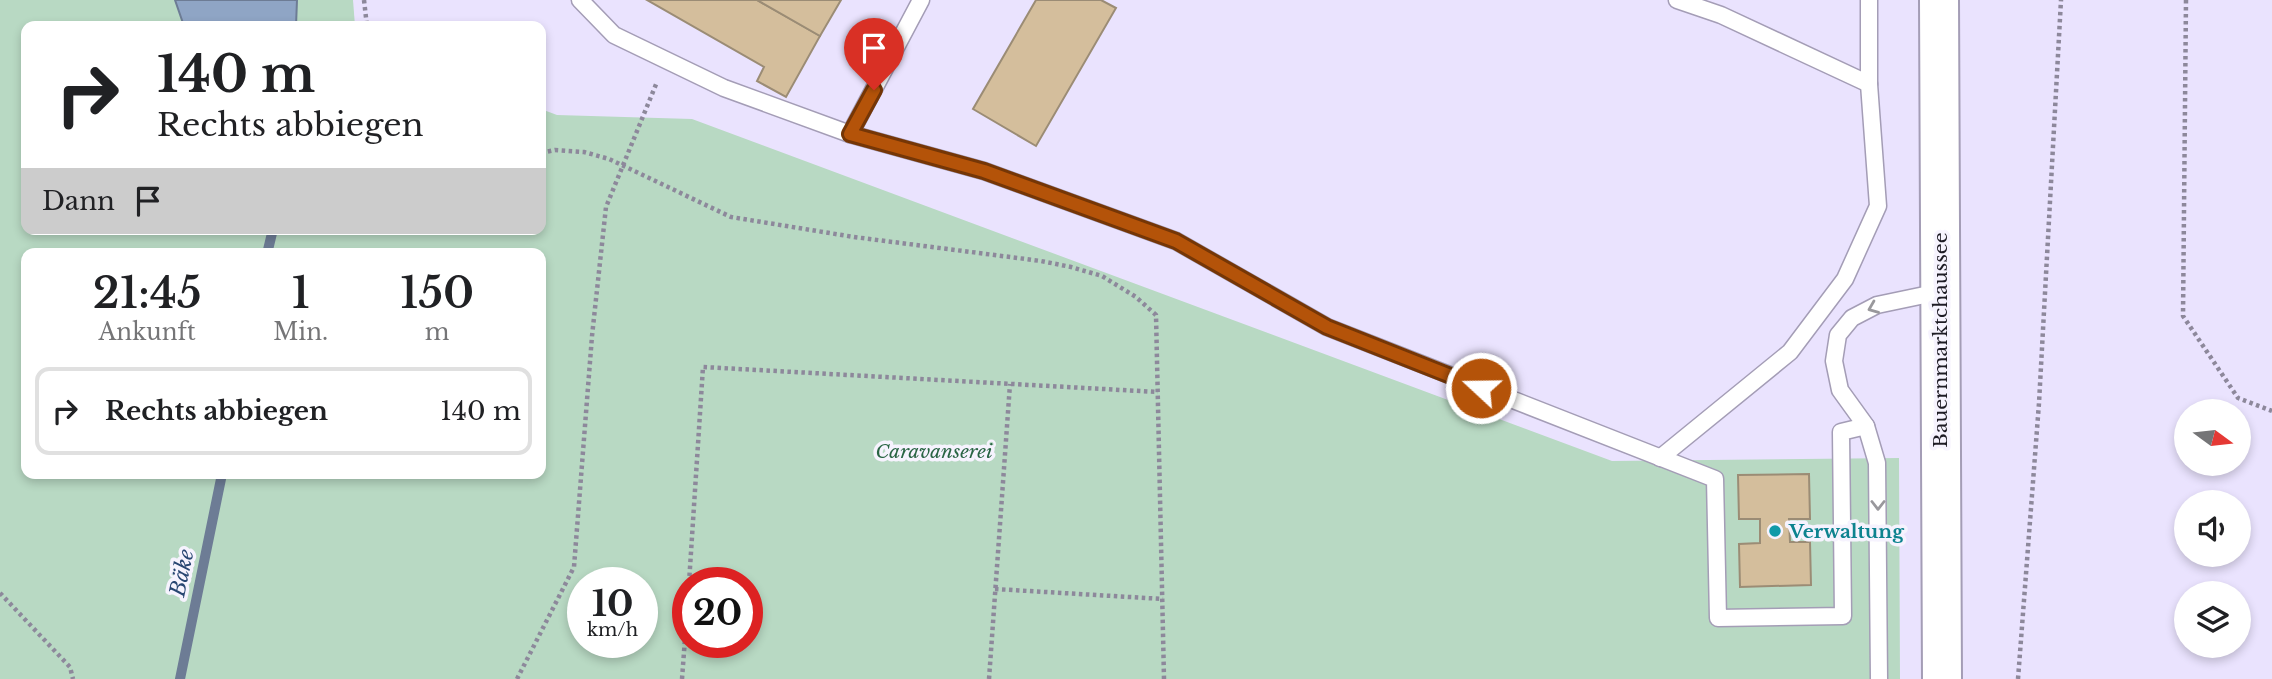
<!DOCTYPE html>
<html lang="de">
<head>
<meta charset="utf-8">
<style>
	:root { --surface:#fff; --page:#f2f2f2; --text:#202124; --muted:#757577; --line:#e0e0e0 }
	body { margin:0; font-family:"Libre Baskerville",serif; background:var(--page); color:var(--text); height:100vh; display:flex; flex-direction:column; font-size:26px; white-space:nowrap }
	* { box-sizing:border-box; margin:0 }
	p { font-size:23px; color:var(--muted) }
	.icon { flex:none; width:38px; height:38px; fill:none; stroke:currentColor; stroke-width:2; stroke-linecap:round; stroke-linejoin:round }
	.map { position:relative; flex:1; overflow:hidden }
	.sheet { position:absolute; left:21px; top:248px; width:525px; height:231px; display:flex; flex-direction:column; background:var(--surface); border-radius:14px; box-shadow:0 4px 10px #0003 }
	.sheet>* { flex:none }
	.top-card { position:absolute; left:21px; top:21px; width:525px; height:214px; border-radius:14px; box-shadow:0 4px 10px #0003; background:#fff; color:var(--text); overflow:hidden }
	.needle { width:46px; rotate:105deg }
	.tools { position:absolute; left:2174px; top:399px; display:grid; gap:14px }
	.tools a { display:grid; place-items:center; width:77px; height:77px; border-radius:50%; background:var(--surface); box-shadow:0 4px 10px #0003; font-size:35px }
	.speed { position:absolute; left:567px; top:567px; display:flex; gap:14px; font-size:35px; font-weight:700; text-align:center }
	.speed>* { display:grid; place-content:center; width:91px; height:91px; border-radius:50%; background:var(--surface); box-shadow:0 4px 10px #0003; line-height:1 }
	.speed small { font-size:18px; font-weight:400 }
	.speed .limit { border:10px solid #d22; background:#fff; color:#111 }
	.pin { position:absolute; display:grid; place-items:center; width:60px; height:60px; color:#fff; margin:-72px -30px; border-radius:50% 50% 50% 0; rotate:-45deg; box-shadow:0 0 7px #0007 }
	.pin .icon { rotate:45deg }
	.me { position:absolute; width:77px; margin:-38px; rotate:291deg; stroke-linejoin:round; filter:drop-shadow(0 0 5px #0008) }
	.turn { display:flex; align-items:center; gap:24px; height:147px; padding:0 21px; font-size:32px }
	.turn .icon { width:91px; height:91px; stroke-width:2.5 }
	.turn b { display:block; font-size:49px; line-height:60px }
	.then { display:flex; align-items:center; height:66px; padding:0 21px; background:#0003; gap:14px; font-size:26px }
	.eta { display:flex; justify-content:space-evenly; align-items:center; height:119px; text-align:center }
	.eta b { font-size:42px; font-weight:600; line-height:49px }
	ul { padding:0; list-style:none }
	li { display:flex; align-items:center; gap:21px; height:88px; margin:0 14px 10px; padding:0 7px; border:4px solid var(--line); border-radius:14px }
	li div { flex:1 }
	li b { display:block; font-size:26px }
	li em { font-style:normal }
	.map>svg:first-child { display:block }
	.green { fill:#b8d9c3; fill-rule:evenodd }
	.water { fill:#8fa5c5; stroke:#6d7c95; stroke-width:2 }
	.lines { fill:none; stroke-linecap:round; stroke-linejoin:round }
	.stream { stroke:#6d7c95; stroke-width:10 }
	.building { fill:#d4be9c; stroke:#9b8c75; stroke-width:2 }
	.lane-casing { stroke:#a49db6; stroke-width:19 }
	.secondary-casing { stroke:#a49db6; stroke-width:42 }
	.path { stroke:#8d889b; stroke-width:4.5; stroke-dasharray:3.5 3.5; stroke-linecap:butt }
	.lane { stroke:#fff; stroke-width:16 }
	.secondary { stroke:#fff; stroke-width:38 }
	.oneway { stroke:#99989c }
	.route-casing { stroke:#753606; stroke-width:18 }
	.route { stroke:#b45309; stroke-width:12 }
	.culture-dot { fill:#0f9aa8; stroke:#f6f3fe; stroke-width:2.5 }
	.labels { text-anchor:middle; stroke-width:7; stroke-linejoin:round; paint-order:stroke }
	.street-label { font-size:19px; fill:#1d1b24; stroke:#f6f3fe }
	.park-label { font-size:19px; font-style:italic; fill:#296544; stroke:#f6f3fe }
	.culture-label { font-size:19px; font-weight:bold; fill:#0d838f; stroke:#f6f3fe; text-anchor:start }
	.water-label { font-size:21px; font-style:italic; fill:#284672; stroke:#f6f3fe }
</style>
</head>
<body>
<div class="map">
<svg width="2272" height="679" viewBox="0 0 2272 679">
	<rect width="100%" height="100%" fill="#eae3fe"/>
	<!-- green -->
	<g class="green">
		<path d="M 0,0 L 175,0 L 184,26 L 26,26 L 26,229 L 541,229 L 541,109 L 557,115 L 692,119 L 1612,461 L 1899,458 L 1900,679 L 0,679 ZM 26,254 L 541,254 L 541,474 L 26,474 ZM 583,583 L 642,583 L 642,642 L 583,642 ZM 688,583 L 747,583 L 747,642 L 688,642 Z"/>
		<path d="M 297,0 L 353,0 L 355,26 L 296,26 Z"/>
	</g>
	<!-- water -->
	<path class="water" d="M 175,0 L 297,0 L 296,26 L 184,26 Z"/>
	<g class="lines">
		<!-- stream -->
		<g class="stream">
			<path d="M 267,254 L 273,229"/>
			<path d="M 180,679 L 222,474"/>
		</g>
	</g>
	<!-- building -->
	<g class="building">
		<path d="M 647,0 L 757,0 L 820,36 L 786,97 L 757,81 L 764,67 Z"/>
		<path d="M 757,0 L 841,0 L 820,36 Z"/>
		<path d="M 1036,0 L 1101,0 L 1116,8 L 1036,146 L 973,109 Z"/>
		<path d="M 1809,474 L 1810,519 L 1789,519 L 1790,542 L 1810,542 L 1811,585 L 1740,587 L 1739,544 L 1760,543 L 1760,519 L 1739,519 L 1738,475 Z"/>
	</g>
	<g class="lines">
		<defs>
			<g id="lane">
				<path d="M 580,0 L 614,35 L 724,88 L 850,134 L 984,171 L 1176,241 L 1327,327 L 1715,479 L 1718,618 L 1843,616 L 1841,432 L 1866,426"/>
				<path d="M 1677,0 L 1721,15 L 1869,84"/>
				<path d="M 850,134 L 921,0"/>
				<path d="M 1660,458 L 1790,352 L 1845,279 L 1878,206 L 1869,84 L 1869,0"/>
				<path d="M 1879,679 L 1877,463 L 1866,426 L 1840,390 L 1834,361 L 1838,335 L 1852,318 L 1877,305 L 1939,292"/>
			</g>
			<path id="secondary" d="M 1939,0 L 1942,679"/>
		</defs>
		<!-- lane casing -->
		<use href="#lane" class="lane-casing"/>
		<!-- secondary casing -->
		<use href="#secondary" class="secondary-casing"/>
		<!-- path -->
		<g class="path">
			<path d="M 364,0 L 367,26"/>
			<path d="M 2186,0 L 2183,316 L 2238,398 L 2272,411"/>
			<path d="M 541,153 L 555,150 L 584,152 L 609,159 L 731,217 L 854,237 L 1041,261 L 1071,267 L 1102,276 L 1136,297 L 1156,315 L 1164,679"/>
			<path d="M 689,583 L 703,367 L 1158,392"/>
			<path d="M 995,589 L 1163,599"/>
			<path d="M 0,593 L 70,667 L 73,679"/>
			<path d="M 517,679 L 574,567 L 592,336 L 606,207 L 657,82"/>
			<path d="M 682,679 L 688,598"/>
			<path d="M 989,679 L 1010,384"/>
			<path d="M 2018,679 L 2039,403 L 2061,0"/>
		</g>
		<!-- lane -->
		<use href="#lane" class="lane"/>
		<!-- secondary -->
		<use href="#secondary" class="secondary"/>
	</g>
	<!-- one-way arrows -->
	<defs><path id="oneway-chevron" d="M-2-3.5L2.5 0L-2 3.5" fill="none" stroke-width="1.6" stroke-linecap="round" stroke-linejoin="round" transform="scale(1.75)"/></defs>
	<g class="oneway">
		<use href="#oneway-chevron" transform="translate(1873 308) rotate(158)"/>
		<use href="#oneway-chevron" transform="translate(1878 505) rotate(90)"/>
	</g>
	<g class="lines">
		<defs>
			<path id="route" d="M 874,90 L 850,134 L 984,171 L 1176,241 L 1327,327 L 1481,388"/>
		</defs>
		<!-- route casing -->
		<use href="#route" class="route-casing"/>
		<!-- route -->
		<use href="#route" class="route"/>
	</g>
	<!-- markers -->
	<circle class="culture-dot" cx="1775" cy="531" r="7"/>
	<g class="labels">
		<!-- street labels -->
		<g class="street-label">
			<text transform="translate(1940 340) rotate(-90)" y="7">Bauernmarktchaussee</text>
		</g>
		<!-- park labels -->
		<g class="park-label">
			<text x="934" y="458">Caravanserei</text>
		</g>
		<!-- culture labels -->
		<g class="culture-label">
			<text x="1789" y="538">Verwaltung</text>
		</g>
		<!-- water labels -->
		<g class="water-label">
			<text transform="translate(182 573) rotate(-78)" y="7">Bäke</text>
		</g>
	</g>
</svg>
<div class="tools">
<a><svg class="needle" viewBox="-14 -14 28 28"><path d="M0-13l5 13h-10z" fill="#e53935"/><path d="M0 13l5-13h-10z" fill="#757577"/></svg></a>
<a><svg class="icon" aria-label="sound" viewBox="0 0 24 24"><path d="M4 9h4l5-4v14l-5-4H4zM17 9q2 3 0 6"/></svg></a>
<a><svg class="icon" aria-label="layers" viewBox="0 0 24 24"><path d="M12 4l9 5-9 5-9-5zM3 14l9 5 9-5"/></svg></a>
</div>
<div class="speed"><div>10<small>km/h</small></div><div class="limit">20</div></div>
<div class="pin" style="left:874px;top:90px;background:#d93025"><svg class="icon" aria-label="arrive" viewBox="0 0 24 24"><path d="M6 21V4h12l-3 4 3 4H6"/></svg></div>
<svg class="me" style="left:1481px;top:388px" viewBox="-20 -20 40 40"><circle r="17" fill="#b45309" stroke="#fff" stroke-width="3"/><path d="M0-11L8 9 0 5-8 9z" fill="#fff"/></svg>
<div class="top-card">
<div class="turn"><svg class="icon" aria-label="right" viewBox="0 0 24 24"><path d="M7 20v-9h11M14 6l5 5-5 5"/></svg><div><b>140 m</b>Rechts abbiegen</div></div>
<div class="then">Dann<svg class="icon" aria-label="arrive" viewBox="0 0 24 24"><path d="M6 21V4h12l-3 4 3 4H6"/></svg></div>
</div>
<section class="sheet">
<div class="eta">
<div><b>21:45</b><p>Ankunft</p></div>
<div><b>1</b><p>Min.</p></div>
<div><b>150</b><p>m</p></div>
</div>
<ul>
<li><svg class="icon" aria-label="right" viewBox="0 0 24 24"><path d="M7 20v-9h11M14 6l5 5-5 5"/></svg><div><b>Rechts abbiegen</b></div><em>140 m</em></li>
</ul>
</section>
</div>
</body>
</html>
